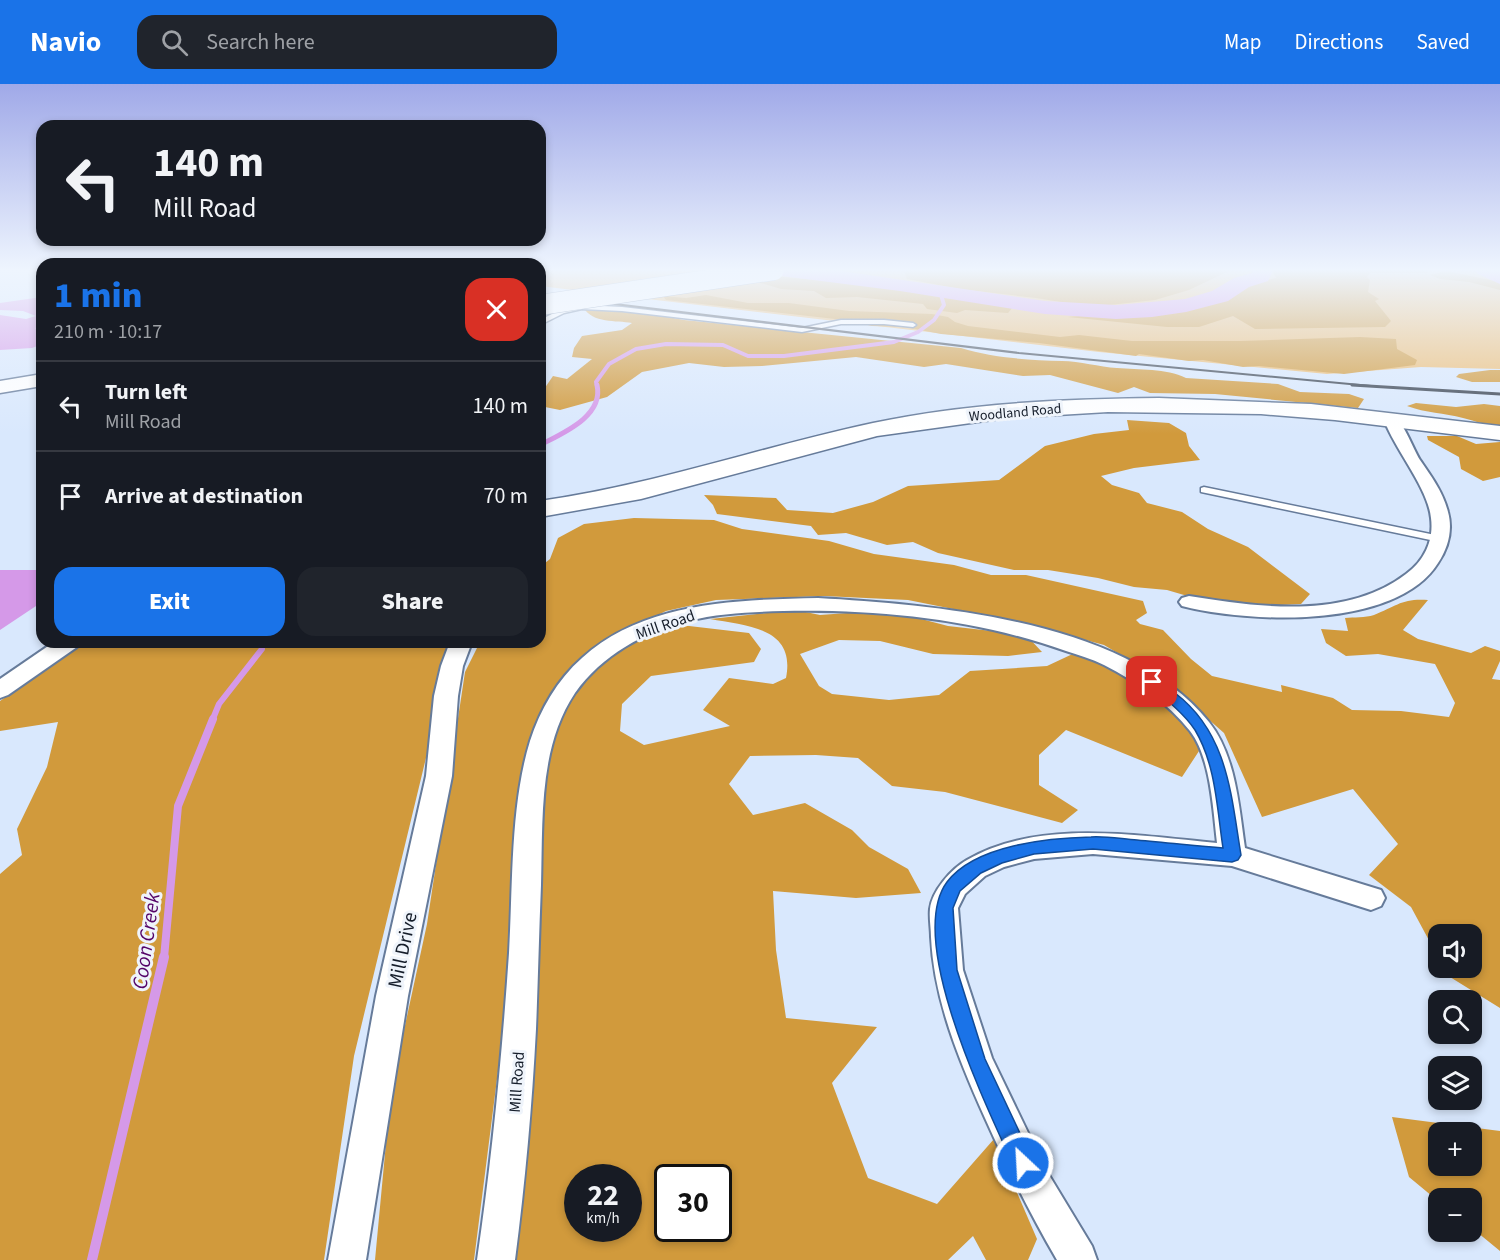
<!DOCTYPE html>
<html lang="en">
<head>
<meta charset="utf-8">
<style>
	:root { --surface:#171b24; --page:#20242c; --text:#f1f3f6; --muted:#9ea1a6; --line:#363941; --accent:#1a73e8 }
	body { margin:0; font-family:"Source Sans 3",sans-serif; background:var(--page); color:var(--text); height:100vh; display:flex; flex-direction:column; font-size:22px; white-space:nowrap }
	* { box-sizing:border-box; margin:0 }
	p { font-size:20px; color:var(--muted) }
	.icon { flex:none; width:33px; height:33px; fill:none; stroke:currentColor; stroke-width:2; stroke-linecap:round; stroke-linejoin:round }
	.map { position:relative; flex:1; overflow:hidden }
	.drawer { position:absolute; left:36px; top:174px; width:510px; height:390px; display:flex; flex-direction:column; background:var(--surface); border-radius:18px; box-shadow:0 3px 9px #0003 }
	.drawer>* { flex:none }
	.hud { position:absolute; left:36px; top:36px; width:510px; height:126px; border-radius:18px; box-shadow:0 3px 9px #0003; background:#171b24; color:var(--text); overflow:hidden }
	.tools { position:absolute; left:1428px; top:840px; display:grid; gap:12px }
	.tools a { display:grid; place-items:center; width:54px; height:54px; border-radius:12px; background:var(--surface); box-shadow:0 3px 9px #0003; font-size:30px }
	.speed { position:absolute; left:564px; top:1080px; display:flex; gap:12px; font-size:30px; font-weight:700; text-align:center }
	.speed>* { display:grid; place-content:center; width:78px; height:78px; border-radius:50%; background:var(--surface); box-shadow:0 3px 9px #0003; line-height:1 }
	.speed small { font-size:15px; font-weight:400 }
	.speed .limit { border:3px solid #111; border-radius:9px; background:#fff; color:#111 }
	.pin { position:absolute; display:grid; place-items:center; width:51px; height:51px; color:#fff; margin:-26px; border-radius:12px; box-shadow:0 3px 9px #0006 }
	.me { position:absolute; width:66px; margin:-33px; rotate:335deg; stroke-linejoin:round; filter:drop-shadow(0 0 4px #0008) }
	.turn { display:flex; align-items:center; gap:21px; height:126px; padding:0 18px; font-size:27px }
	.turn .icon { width:78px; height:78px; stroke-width:2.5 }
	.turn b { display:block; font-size:42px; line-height:51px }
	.round { display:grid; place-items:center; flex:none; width:63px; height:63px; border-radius:18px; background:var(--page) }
	.overview { display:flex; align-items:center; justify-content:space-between; height:102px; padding:0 18px }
	h1 { font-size:36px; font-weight:800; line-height:45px; color:var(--accent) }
	.cta { display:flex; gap:12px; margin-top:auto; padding:12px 18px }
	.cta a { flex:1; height:69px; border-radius:18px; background:var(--accent); color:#fff; font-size:24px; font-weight:800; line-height:69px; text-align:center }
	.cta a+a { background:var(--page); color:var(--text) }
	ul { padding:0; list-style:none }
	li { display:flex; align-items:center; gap:18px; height:90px; padding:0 18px; border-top:2px solid var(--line) }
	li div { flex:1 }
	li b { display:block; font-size:22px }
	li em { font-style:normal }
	header { display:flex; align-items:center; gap:36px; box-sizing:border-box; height:84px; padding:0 30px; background:var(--accent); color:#fff }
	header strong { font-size:28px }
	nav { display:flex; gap:33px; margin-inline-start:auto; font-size:21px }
	.search { width:420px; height:54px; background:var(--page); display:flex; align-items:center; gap:15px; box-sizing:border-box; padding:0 21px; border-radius:18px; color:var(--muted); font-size:22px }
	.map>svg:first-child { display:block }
	.green { fill:#ecbd75 }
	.forest { fill:#d19a3c; fill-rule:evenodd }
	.water { fill:#d599e8 }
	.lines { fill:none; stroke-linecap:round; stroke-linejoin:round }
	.stream-far4 { stroke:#d599e8; stroke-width:4 }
	.stream-far3 { stroke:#d599e8; stroke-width:5 }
	.stream-far2 { stroke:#d599e8; stroke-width:6 }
	.stream-far1 { stroke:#d599e8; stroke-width:8 }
	.stream { stroke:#d599e8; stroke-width:10 }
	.river { fill:#d599e8; fill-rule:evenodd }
	.service-casing { stroke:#667b9a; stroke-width:3 }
	.minor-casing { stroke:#667b9a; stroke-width:4 }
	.secondary-casing { stroke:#667b9a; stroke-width:3 }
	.service { fill:#fff; fill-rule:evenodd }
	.minor { fill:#fff; fill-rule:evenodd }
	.secondary { fill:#fff; fill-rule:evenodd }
	.rail-far1 { stroke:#394351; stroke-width:2 }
	.rail { stroke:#394351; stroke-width:3 }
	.secondary-bridge-casing { stroke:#667b9a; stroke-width:21; stroke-linecap:butt }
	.secondary-bridge { stroke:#fff; stroke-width:20 }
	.route { fill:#1a73e8; stroke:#114b97; stroke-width:1.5 }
	.labels { text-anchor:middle; stroke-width:6; stroke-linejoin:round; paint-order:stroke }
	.far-street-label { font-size:14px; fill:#151d2a; stroke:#eff4fb }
	.street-label { font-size:16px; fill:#151d2a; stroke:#eff4fb }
	.near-street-label { font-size:20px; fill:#151d2a; stroke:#eff4fb }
	.near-water-label { font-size:21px; font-style:italic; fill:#540468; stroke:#eff4fb }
</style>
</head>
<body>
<header>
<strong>Navio</strong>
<div class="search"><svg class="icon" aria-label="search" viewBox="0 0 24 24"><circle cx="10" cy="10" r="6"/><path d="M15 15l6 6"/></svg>Search here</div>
<nav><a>Map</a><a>Directions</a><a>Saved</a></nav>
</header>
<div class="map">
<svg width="1500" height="1176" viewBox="0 0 1500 1176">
	<rect width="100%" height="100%" fill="#d9e8fd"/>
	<!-- green -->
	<g class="green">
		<path d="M 540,186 L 735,186 L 573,206 L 540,202 Z"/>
		<path d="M 812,186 L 1500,186 L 1500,285 L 1421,283 L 1327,290 L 1099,268 L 639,214 Z"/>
	</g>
	<!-- forest -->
	<g class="forest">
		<path d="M 911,186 L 1231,186 L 1189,206 L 1155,216 L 1091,223 L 1036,214 L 960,205 L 907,195 L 904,187 Z"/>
		<path d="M 1272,186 L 1426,186 L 1428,189 L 1370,189 L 1367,193 L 1370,196 L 1368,208 L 1379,215 L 1375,217 L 1391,237 L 1385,243 L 1255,245 L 1233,232 L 1199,243 L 1167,243 L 1068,233 C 1126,227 1185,229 1240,209 L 1241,202 L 1276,194 Z"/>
		<path d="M 1446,187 L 1500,198 L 1500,206 L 1469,198 L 1440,195 L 1430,191 Z"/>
		<path d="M 773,192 L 859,200 L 1014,222 L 1008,229 L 965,226 L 957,229 L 927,225 L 923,220 L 857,213 L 826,214 L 814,207 L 781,205 L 754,197 Z"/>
		<path d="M 706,211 L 748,219 L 789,219 L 849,227 L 932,230 L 948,233 L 955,238 L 968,242 L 1060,253 L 1079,251 L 1132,257 L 1240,257 L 1360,253 L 1396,255 L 1397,265 L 1417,276 L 1415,281 L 1344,290 L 1259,282 L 1243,283 L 1203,276 L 1189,277 L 1139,270 L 1136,272 L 1039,259 L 941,250 L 905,243 L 872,242 L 844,236 L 666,216 L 663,212 L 686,214 Z"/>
		<path d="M 583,223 L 647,229 L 684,236 L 961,264 C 993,274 1029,276 1062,277 C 1080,277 1099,283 1117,284 C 1139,286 1166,284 1186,294 L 1278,300 L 1300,308 L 1349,310 L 1364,315 L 1358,324 L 1215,310 L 1150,309 L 1134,303 L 1118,309 L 1050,291 L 1023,292 L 946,280 L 924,283 L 856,273 L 762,282 L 724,283 L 689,279 L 642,288 L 607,313 L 560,326 L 540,322 L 542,308 L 553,292 L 567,295 L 592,275 L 572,273 L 574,264 L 582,252 L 622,246 L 632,239 C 616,236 593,240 583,223 Z"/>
		<path d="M 1490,286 L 1500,286 L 1500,298 L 1472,298 L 1456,293 L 1459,290 Z"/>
		<path d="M 1416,319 L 1456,323 L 1484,320 L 1500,322 L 1500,343 C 1487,342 1476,337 1463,334 C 1444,329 1426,329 1407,322 Z"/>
		<path d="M 1127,336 L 1169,339 L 1186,349 L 1189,362 L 1200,376 L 1134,384 L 1101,392 L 1112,401 L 1139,409 L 1147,419 L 1182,428 L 1208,445 L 1248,463 L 1310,510 L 1301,520 L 1258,522 L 1201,516 L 1167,506 L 1134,503 L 1098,494 L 1048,486 L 1014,486 L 938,469 L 913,458 L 887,461 L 846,449 L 818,451 L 811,442 L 717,430 L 713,421 L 704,411 L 776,414 L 787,426 L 833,429 L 873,418 L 908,402 L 999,396 L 1045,362 L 1094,350 L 1129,346 Z"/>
		<path d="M 1427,352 L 1457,352 L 1476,360 L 1500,358 L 1500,393 L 1483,397 L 1461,385 L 1459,373 L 1428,356 Z"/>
		<path d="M 634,434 L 714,436 L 742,445 L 829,457 L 874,470 L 954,481 L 991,491 L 1026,491 L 1143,517 L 1147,529 L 1136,536 L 1140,540 L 1163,546 L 1191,575 L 1212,592 L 1282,608 L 1281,601 L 1333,614 L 1352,626 L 1401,627 L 1449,633 L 1455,619 L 1435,580 L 1378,570 L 1346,572 L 1326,559 L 1321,545 L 1348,547 L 1345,534 C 1354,533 1365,534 1374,531 C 1396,522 1403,514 1428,516 L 1403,546 L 1418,555 L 1471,569 L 1485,562 L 1500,567 L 1500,577 L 1492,595 L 1500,596 L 1500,924 L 1450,893 L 1444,884 L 1472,884 L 1472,850 L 1438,850 L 1438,873 L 1411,823 L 1369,791 L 1398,760 L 1353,705 L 1262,733 L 1224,649 L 1165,597 L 1104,561 L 1023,539 L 908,516 L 824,512 L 716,516 L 666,527 L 602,559 L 556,604 L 512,877 L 474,1176 L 375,1176 L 391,1006 L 427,840 L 465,588 L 480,558 L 540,558 L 540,483 L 550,475 L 558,454 L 584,440 Z"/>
		<path d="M 796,526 L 820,531 L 861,528 L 906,531 L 948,542 L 1026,551 L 1042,568 L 1008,572 L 933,570 L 880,557 L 839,556 L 800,570 L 819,602 L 832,610 L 889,616 L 939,611 L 970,587 L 1047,582 L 1079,567 L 1134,594 L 1190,638 L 1199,667 L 1182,693 L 1066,646 L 1039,671 L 1039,701 L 1078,726 L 1062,739 L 945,708 L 892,702 L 858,674 L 816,671 L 750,672 L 729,700 L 753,731 L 805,719 L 852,746 L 869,763 L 908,785 L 921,809 L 856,814 L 773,807 L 776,866 L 786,934 L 877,943 L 832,999 L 868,1094 L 937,1120 L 994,1055 L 1037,1155 L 1028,1176 L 986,1176 L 973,1152 L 948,1176 L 506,1176 L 533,1016 L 542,682 L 570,606 L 598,578 L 634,555 L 672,540 L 749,549 L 761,565 L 754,578 L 651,592 L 622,620 L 620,647 L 644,661 L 730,642 L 703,626 L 729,594 L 773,600 L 786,594 C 796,543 747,542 710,535 ZM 578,1094 L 628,1094 L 628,1144 L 578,1144 ZM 668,1094 L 718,1094 L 718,1144 L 668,1144 Z"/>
		<path d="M 84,558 L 454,558 L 354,972 L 324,1176 L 0,1176 L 0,790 L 22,771 L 17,745 L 47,683 L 58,638 L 0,647 L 0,617 Z"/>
		<path d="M 1392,1033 L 1500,1047 L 1500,1167 L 1472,1144 L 1472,1114 L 1438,1114 L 1438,1117 L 1409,1093 ZM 1438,1048 L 1472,1048 L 1472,1082 L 1438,1082 Z"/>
	</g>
	<!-- water -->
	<g class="water">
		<path d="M 42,213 L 42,242 L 35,244 L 41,249 L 40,261 L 32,264 L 0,266 L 0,231 L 26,235 L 36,232 L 23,227 L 0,226 L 0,219 Z"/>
		<path d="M 0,486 L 42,486 L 42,518 L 0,546 Z"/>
	</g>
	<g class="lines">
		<!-- stream-far4 -->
		<path class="stream-far4" d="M 597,302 L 596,298 L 609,280 L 636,265 L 666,260 L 723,261 L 748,272 L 784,272 L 894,258 L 918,248 L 934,236 L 944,221 L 940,207"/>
		<!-- stream-far3 -->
		<path class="stream-far3" d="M 540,361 C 563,349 604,332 597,301"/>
		<!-- stream-far2 -->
		<path class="stream-far2" d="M 212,637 L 219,620 L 262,565 L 261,558"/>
		<!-- stream-far1 -->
		<path class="stream-far1" d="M 164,874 L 178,722 L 213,635"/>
		<!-- stream -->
		<path class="stream" d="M 92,1176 L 164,873"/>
		<!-- river -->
		<g class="river">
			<path d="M 772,186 L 835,186 L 1045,217 L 1116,221 L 1185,215 L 1212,207 L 1234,194 L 1252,189 L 1253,186 L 1273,186 L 1268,197 L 1249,203 L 1228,217 L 1186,228 L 1152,233 L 1116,235 L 1045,230 L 900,207 L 782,192 L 775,190 Z"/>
			<path d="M 1475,186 L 1500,186 L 1500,200 L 1478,190 Z"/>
		</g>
		<defs>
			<g id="service">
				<path d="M 582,221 L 622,223 L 802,244 L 841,236 L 884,236 L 913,239 L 916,241 L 913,243 L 884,240 L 841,240 L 802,248 L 622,227 L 582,225 L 564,229 L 540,241 L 540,236 L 560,226 Z"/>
				<path d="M 1204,403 L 1440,452 L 1445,455 L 1440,458 L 1201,408 L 1201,404 Z"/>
			</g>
			<g id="minor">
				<path d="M 1392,331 C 1402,334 1413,365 1420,376 C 1431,392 1443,408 1448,428 C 1453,446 1448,464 1438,479 C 1396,546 1248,539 1182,522 L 1179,518 L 1182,514 L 1189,512 C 1258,523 1346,536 1406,490 C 1424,477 1434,457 1431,434 C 1428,404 1396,367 1384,336 Z"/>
				<path d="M 818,514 C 940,521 1128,537 1209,638 C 1236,672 1239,723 1245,764 L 1381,806 L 1385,814 L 1381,822 L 1371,826 L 1232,782 L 1093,770 L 1034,775 L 1004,783 L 985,792 L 965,810 L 958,824 L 963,886 L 992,974 L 1046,1086 L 1092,1162 L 1097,1176 L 1057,1176 C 1030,1130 1007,1083 985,1034 C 959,976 934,916 931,853 C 931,844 929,834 930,825 C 932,807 951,785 967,776 C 1039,734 1138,752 1217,759 C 1213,726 1211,674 1190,647 C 1167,618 1137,598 1104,581 C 1092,575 1078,571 1066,567 C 976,535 878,525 783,527 C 752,528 719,529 688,537 C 644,548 602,571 575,609 C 538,664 543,738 541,801 C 539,849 538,897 536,945 C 532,1022 525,1099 515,1176 L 477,1176 C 492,1074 502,972 509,869 C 513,802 510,722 530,657 C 540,626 557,596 582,574 C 645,517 738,516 818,514 Z"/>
				<path d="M 54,558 L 80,558 L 77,563 L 8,611 L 0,614 L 0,595 Z"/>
				<path d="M 450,558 L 472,558 L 463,582 L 458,612 L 452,692 L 408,912 L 366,1176 L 328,1176 L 376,912 L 426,692 L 434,612 L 441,582 Z"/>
			</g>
			<g id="secondary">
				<path d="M 42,290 L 42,302 L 0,309 L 0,297 Z"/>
				<path d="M 1159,314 L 1311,320 L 1500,342 L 1500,356 L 1335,336 L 1261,330 L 1108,328 L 1007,334 L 877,352 L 641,415 L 540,433 L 540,417 C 654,401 761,363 873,339 C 967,319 1064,315 1159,314 Z"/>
			</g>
		</defs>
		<!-- service casing -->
		<use href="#service" class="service-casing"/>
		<!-- minor casing -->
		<use href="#minor" class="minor-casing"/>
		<!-- secondary casing -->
		<use href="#secondary" class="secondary-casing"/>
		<!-- service -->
		<use href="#service" class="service"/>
		<!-- minor -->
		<use href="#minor" class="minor"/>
		<!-- secondary -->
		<use href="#secondary" class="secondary"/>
		<!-- rail-far1 -->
		<path class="rail-far1" d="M 540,211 L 1019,269 L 1371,302"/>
		<!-- rail -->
		<path class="rail" d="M 1352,301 L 1500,310"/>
		<defs>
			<path id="secondary-bridge" d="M 540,221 L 774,186"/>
		</defs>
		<!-- secondary-bridge casing -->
		<use href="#secondary-bridge" class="secondary-bridge-casing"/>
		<!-- secondary-bridge -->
		<use href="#secondary-bridge" class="secondary-bridge"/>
	</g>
	<!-- sky -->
	<linearGradient id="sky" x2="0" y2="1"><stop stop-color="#a0a9e8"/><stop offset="0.53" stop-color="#eef5fe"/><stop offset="1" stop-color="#eef5fe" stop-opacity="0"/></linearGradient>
	<rect width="1500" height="350" fill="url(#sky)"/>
	<!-- route -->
	<path class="route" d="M 1152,594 C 1161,596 1168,603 1175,609 C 1228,649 1231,711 1241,771 L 1238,776 L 1232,778 L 1093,765 L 1034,770 L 1002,779 L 981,789 L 960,807 L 953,824 L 957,886 L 985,975 L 1034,1079 L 1031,1087 L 1023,1090 L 1016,1087 C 989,1027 904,856 947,798 C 975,761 1048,754 1091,753 C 1106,752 1122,755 1137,756 C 1165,759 1194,761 1223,764 C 1217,725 1216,681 1195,646 C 1183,628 1164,614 1148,601 L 1146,598 L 1148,595 Z"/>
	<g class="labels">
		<!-- far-street labels -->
		<g class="far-street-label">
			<text transform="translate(1015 328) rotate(-5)" y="5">Woodland Road</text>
		</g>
		<!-- street labels -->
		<g class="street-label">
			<text transform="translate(665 540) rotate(-19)" y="6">Mill Road</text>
			<text transform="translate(516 998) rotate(-86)" y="6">Mill Road</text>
		</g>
		<!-- near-street labels -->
		<g class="near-street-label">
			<text transform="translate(402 866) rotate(-78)" y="7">Mill Drive</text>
		</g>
		<!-- near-water labels -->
		<g class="near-water-label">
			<text transform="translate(146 857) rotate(-82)" y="7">Coon Creek</text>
		</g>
	</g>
</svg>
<div class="tools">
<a><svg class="icon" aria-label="sound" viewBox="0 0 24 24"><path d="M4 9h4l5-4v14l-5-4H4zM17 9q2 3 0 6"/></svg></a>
<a><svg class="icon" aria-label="search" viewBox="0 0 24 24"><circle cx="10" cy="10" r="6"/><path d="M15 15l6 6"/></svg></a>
<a><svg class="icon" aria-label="layers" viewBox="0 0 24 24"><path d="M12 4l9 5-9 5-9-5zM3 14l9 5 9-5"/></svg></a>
<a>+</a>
<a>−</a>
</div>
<div class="speed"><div>22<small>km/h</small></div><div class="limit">30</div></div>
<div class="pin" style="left:1152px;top:598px;background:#d93025"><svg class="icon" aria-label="arrive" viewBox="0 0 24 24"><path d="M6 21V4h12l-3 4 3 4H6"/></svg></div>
<svg class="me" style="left:1023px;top:1079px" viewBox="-20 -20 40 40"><circle r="17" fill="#1a73e8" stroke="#fff" stroke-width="3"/><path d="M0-11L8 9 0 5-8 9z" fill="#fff"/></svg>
<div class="hud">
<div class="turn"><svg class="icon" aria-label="left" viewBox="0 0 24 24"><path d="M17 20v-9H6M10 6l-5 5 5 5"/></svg><div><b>140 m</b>Mill Road</div></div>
</div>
<section class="drawer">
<div class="overview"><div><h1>1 min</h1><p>210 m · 10:17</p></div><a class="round" style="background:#d93025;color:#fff"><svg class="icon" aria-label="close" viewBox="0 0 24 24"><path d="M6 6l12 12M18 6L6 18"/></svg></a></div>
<ul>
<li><svg class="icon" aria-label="left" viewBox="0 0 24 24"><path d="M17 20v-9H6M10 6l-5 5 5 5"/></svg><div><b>Turn left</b><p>Mill Road</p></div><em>140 m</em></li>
<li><svg class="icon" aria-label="arrive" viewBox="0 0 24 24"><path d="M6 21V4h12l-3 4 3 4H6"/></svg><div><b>Arrive at destination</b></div><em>70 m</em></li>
</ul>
<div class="cta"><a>Exit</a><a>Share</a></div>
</section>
</div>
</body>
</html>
